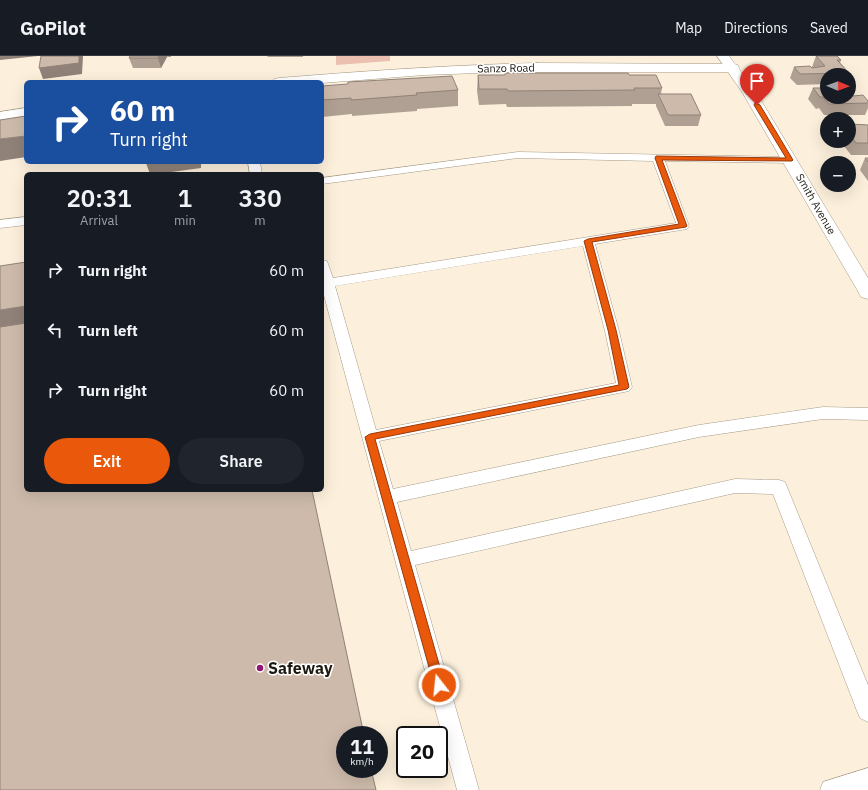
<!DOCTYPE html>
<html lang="en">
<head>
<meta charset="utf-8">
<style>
	:root { --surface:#171b24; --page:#20242c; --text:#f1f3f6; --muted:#9ea1a6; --line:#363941; --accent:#ea580c }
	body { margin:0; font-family:"IBM Plex Sans",sans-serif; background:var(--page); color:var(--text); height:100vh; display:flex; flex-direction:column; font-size:15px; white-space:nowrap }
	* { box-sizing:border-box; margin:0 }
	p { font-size:13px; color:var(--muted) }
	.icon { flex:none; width:22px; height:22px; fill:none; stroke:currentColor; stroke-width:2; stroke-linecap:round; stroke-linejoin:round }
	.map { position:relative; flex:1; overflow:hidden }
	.details { position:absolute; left:24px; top:116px; width:300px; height:320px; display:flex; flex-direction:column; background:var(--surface); border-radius:6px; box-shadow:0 4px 16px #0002 }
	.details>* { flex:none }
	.hud { position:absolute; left:24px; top:24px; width:300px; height:84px; border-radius:6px; box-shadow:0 4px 16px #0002; background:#1a4fa0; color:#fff; overflow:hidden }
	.needle { width:26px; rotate:91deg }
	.buttons { position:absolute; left:820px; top:12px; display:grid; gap:8px }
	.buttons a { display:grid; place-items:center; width:36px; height:36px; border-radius:50%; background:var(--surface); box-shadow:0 4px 16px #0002; font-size:20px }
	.speed { position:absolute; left:336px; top:670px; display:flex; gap:8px; font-size:20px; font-weight:700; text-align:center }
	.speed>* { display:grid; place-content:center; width:52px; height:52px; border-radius:50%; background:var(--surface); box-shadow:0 4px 16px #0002; line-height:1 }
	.speed small { font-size:10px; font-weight:400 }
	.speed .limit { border:2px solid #111; border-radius:6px; background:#fff; color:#111 }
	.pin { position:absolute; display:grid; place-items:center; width:34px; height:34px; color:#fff; margin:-41px -17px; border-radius:50% 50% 50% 0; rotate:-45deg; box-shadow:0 0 4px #0007 }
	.pin .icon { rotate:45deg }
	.me { position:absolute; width:44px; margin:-22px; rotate:344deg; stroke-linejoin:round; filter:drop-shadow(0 0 3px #0008) }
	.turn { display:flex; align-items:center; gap:14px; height:84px; padding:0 20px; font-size:18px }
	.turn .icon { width:52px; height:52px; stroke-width:2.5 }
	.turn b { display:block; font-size:28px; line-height:34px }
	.eta { display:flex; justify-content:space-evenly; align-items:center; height:68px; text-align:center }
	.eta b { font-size:24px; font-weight:600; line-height:28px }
	.primary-button { display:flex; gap:8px; margin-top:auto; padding:8px 20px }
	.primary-button a { flex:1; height:46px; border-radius:24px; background:var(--accent); color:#fff; font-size:16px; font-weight:600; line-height:46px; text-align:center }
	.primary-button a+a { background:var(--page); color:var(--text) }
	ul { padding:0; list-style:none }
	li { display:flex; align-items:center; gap:12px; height:60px; padding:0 20px }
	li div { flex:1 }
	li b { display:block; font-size:15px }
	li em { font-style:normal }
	header { display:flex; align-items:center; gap:24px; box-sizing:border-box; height:56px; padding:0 20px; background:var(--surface); border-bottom:1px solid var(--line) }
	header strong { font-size:19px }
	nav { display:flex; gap:22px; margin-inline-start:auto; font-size:14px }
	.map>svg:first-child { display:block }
	.green { fill:#ecc0b0 }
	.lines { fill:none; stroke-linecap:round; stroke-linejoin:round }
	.service-casing { stroke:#a59a87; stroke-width:1 }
	.tertiary-casing { stroke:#a59a87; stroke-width:1 }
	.secondary-casing { stroke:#a59a87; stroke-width:1 }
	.service { fill:#fff; fill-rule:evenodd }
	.tertiary { fill:#fff; fill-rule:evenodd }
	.secondary { fill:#fff; fill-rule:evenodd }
	.wall { fill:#b0a093 }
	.shaded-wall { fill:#908278 }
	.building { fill:#cdbaab; stroke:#908278 }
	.route { fill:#ea580c; stroke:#983908 }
	.poi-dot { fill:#911673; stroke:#fff; stroke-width:1.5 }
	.labels { text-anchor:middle; stroke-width:3; stroke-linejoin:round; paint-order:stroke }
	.far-street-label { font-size:11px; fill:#1d1911; stroke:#fff }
	.near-poi-label { font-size:16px; font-weight:bold; fill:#1d1911; stroke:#fff; text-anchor:start }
</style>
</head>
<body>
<header>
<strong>GoPilot</strong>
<nav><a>Map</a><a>Directions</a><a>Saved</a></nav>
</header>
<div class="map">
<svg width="868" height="734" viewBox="0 0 868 734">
	<rect width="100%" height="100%" fill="#fcf0dc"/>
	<!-- green -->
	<path class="green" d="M 336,0 L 390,0 L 390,5 L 336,9 Z"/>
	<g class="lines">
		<defs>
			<g id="service">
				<path d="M 518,96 L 790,101 L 796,104 L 790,107 L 665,105 L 689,170 L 687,173 L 595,188 L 619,275 L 632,331 L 629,335 L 379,385 L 393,433 L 699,369 L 823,351 L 868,352 L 868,364 L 823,363 L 699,381 L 397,446 L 411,495 L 735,423 L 779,424 L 785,426 L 868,629 L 868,666 L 860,662 L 857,655 L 773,438 L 735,437 L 415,509 L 479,734 L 457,734 L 322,232 L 322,204 L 327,205 L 333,222 L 676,167 L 653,105 L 518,102 L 322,128 L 322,122 ZM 583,190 L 605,275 L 616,327 L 376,374 L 335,230 Z"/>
				<path d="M 248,106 L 260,106 L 262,118 L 250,118 Z"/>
				<path d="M 26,161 L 26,169 L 0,172 L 0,164 Z"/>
				<path d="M 868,712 L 868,734 L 820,734 L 823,726 Z"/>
			</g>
			<g id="tertiary">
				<path d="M 537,7 L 733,8 L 738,9 L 739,12 L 738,15 L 733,16 L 505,16 L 424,19 L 322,27 L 272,26 L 274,23 L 279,22 C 365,15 451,9 537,7 Z"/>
				<path d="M 26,52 L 26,60 L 0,64 L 0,56 Z"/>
			</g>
			<path id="secondary" d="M 717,0 L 729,0 L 756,36 L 868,222 L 868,243 L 861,241 L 859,237 L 742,36 Z"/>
		</defs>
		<!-- service casing -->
		<use href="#service" class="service-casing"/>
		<!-- tertiary casing -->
		<use href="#tertiary" class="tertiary-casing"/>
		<!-- secondary casing -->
		<use href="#secondary" class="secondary-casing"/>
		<!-- service -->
		<use href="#service" class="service"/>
		<!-- tertiary -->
		<use href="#tertiary" class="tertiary"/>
		<!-- secondary -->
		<use href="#secondary" class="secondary"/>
	</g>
	<!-- wall -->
	<g class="wall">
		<path d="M 130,0 L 171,0 L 171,1 L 167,1 L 161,12 L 133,12 L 129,2 Z"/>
		<path d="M 267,0 L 303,0 L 303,1 L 268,1 Z"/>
		<path d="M 816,0 L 841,4 L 840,7 L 849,17 L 848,19 L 827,19 L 827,28 L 797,29 L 790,22 L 794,11 L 813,11 L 812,11 Z"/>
		<path d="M 478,19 L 629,19 L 662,32 L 661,38 L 701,59 L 698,70 L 665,70 L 656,50 L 656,48 L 632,48 L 632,50 L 507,51 L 506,48 L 479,49 L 477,35 Z"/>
		<path d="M 322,30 L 458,34 L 458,50 L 417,53 L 417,55 L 352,60 L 352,58 L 322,61 Z"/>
		<path d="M 813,32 L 853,40 L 868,45 L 868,52 L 865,59 L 824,59 L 819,52 L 816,53 L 808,43 Z"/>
		<path d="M 849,68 L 868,69 L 868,99 L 851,99 L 840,85 L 849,85 Z"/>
		<path d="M 865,102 L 868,102 L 868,125 L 860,114 Z"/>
	</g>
	<!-- shaded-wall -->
	<g class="shaded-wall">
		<path d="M 0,0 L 38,0 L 0,4 Z"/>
		<path d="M 79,0 L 83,0 L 82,18 L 43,23 L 39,12 Z"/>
		<path d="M 159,0 L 166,0 L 167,1 L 161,12 L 158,2 Z"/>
		<path d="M 26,80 L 26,101 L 0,105 L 0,83 Z"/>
		<path d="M 155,106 L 201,106 L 201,112 L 157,118 L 150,118 L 146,107 Z"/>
		<path d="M 26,250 L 26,273 L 0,278 L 0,254 Z"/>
	</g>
	<!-- building -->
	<g class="building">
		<path d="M 41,0 L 79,0 L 79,7 L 39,12 Z"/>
		<path d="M 130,0 L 159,0 L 158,2 L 129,2 Z"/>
		<path d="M 816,0 L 837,0 L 841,4 L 837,4 L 849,17 L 800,18 L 794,11 L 810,10 L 812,12 L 825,10 Z"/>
		<path d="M 505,17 L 628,17 L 629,19 L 656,19 L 662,32 L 634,32 L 635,34 L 508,35 L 507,33 L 479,33 L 478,19 L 505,19 Z"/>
		<path d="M 452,20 L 458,34 L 416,37 L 417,39 L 351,44 L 351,42 L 322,44 L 322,30 L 348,28 L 348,26 Z"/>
		<path d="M 813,32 L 827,32 L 827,41 L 849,41 L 849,35 L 853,40 L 863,39 L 868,45 L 868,47 L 829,48 L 823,41 L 820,41 Z"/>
		<path d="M 658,38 L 691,38 L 701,59 L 668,59 Z"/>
		<path d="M 26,60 L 26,80 L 0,83 L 0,64 Z"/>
		<path d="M 849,68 L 868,69 L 868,87 L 856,87 L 849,78 Z"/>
		<path d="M 865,102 L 868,102 L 868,106 Z"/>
		<path d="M 146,106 L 155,106 L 146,107 Z"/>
		<path d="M 26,206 L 26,250 L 0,254 L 0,210 Z"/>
		<path d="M 26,267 L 26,434 L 312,434 L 364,679 L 345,679 L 345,713 L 371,713 L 376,734 L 0,734 L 0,271 Z"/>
	</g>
	<!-- route -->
	<path class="route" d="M 755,47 L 760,49 L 793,104 L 792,105 L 662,104 L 687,170 L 686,171 L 592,186 L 616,274 L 629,331 L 627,333 L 375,383 L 445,629 L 443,633 L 439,634 L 435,633 L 365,381 L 370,378 L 619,329 L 608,274 L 584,185 L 588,183 L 679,168 L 655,102 L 656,100 L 786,102 L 754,49 Z"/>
	<!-- markers -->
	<circle class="poi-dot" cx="260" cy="612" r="4"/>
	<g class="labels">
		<!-- far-street labels -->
		<g class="far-street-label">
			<text transform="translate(506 12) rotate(-1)" y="4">Sanzo Road</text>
			<text transform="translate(816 148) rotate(60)" y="4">Smith Avenue</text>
		</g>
		<!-- near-poi labels -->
		<g class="near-poi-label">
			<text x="268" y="618">Safeway</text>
		</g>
	</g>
</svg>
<div class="buttons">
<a><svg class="needle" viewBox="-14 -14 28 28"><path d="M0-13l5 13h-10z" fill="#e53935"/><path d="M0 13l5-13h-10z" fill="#9ea1a6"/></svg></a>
<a>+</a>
<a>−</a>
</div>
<div class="speed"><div>11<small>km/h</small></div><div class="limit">20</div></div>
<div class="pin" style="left:757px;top:49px;background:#d93025"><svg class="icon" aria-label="arrive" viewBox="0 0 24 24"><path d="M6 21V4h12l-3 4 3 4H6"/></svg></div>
<svg class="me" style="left:439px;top:629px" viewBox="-20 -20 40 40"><circle r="17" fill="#ea580c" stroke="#fff" stroke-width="3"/><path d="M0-11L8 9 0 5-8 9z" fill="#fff"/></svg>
<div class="hud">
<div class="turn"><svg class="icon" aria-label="right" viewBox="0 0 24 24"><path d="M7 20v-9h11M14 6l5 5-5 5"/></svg><div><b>60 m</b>Turn right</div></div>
</div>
<section class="details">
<div class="eta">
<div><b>20:31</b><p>Arrival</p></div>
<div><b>1</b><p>min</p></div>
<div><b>330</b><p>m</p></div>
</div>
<ul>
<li><svg class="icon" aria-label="right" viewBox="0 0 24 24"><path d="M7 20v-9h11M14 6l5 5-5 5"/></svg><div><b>Turn right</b></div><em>60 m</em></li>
<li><svg class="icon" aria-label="left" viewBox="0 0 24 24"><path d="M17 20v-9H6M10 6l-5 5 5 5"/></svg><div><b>Turn left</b></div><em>60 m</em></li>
<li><svg class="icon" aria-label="right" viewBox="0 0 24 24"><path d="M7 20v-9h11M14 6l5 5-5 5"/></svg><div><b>Turn right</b></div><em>60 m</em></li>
</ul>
<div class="primary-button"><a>Exit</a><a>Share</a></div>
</section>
</div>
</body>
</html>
